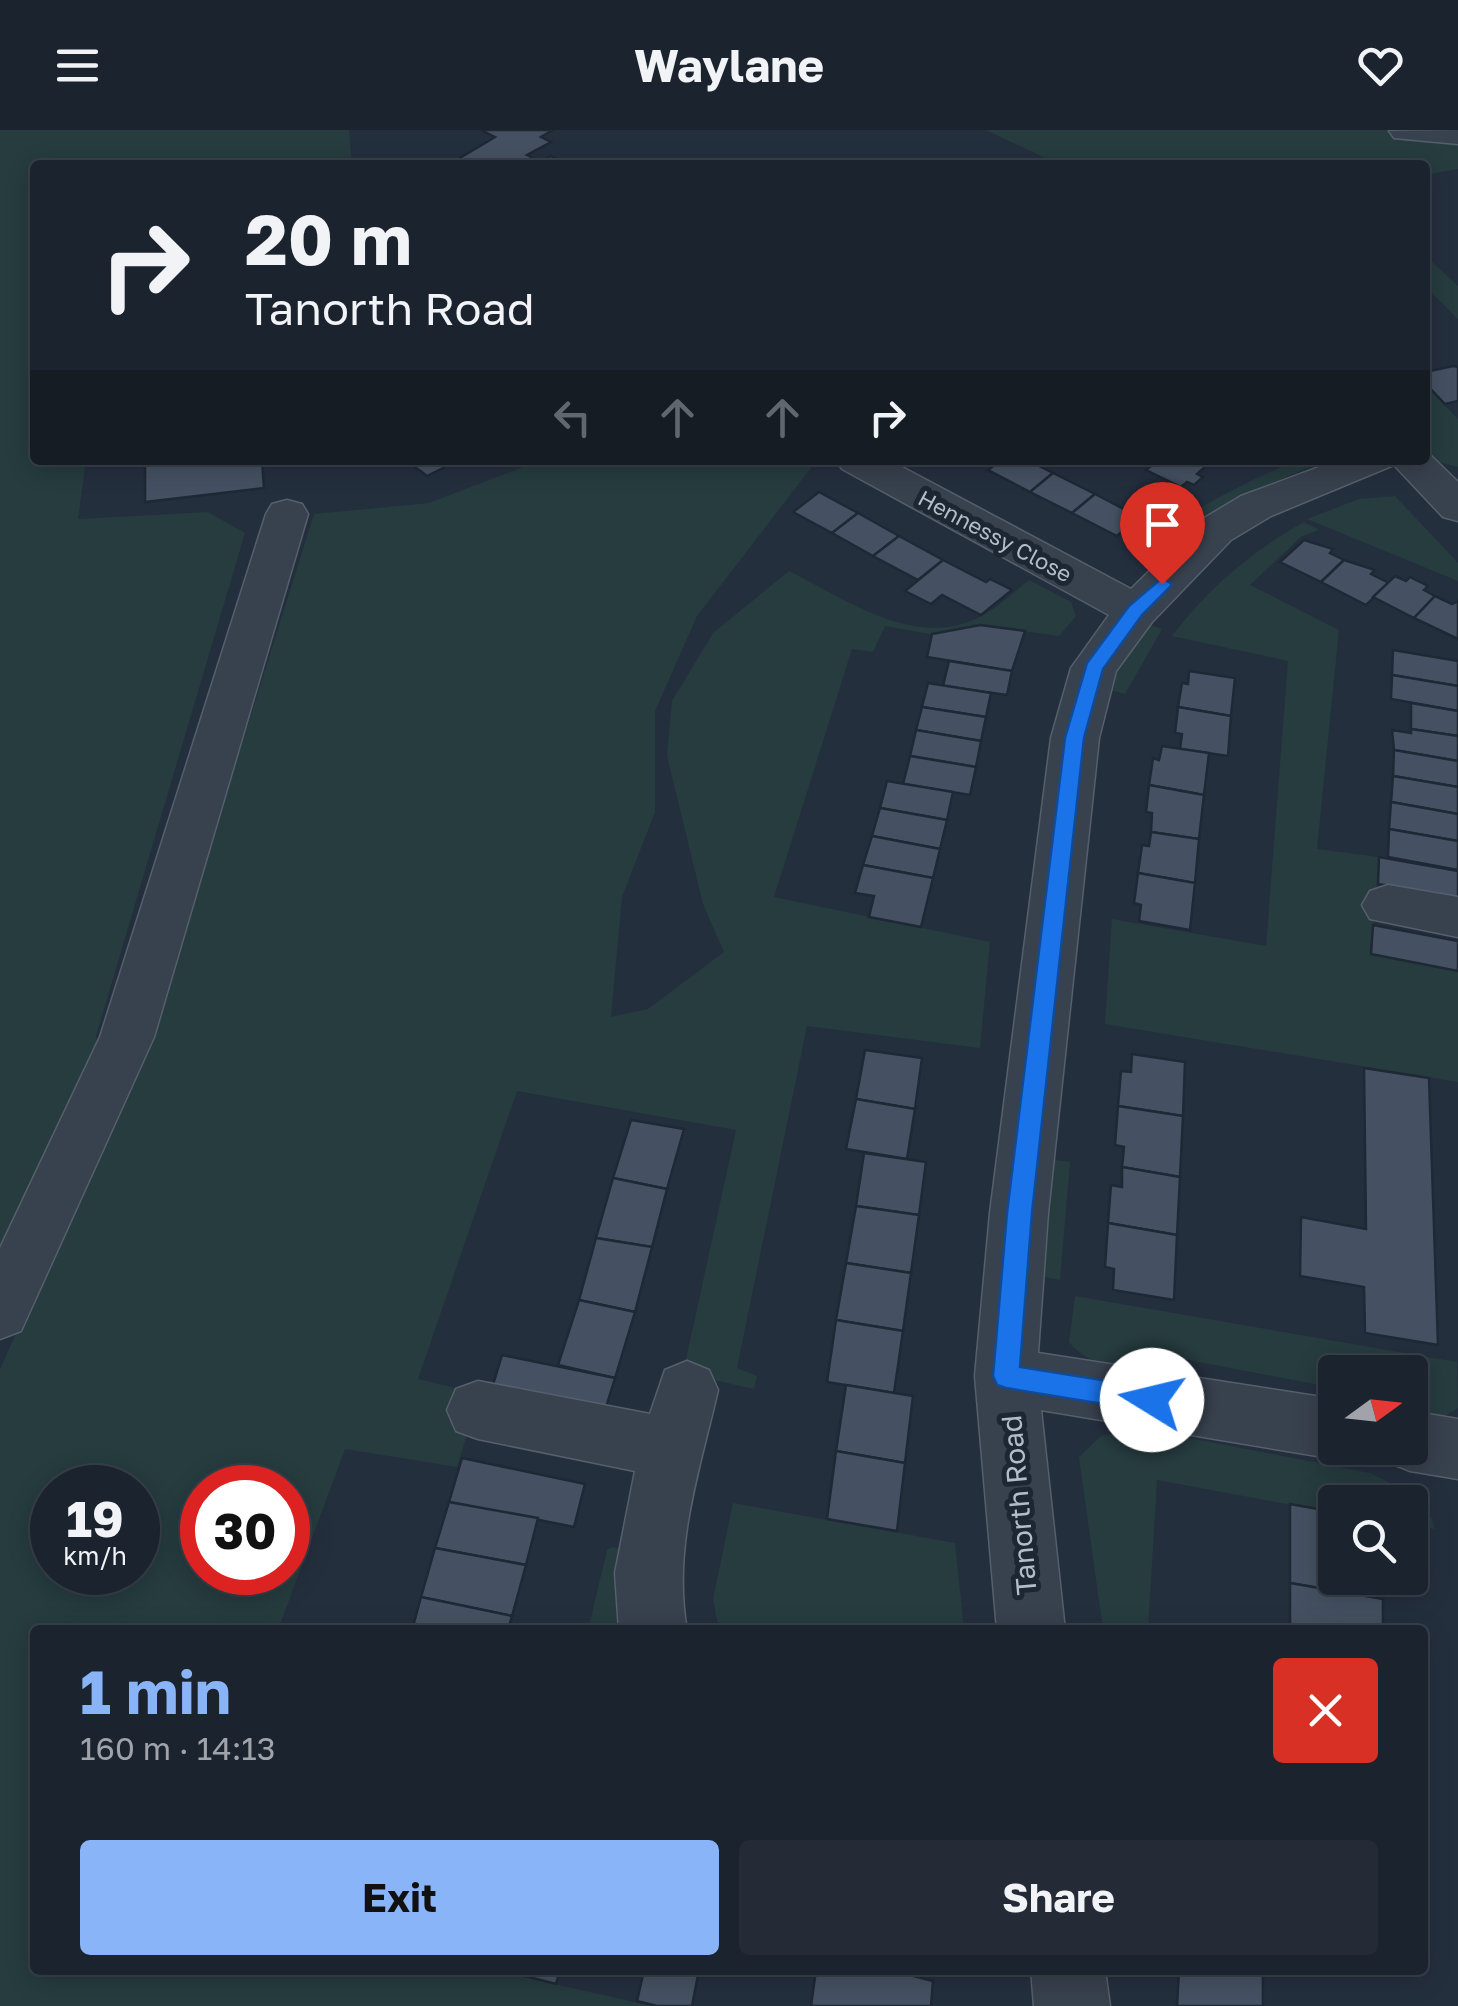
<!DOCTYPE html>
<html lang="en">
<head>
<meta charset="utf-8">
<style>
	:root { --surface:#1b232e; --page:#242b36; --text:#f1f3f6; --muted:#a0a4aa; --line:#39404a; --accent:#8ab4f8 }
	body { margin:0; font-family:"Golos Text",sans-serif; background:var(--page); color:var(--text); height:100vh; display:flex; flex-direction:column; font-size:38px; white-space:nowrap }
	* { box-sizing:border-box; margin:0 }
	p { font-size:32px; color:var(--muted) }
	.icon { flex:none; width:55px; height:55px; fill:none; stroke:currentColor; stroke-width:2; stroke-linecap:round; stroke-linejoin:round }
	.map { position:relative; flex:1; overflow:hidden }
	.drawer { position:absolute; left:30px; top:1495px; width:1398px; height:350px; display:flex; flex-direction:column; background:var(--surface); border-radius:10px; box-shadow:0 5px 25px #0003,0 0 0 2px var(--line) }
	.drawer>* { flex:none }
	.guide { position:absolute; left:30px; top:30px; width:1400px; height:305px; border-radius:10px; box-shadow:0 5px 25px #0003,0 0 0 2px var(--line); background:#1b232e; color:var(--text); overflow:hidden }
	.needle { width:65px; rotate:75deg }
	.buttons { position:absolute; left:1318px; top:1225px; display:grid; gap:20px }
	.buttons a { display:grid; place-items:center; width:110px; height:110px; border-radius:10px; background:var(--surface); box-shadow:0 5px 25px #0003,0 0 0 2px var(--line); font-size:50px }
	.speed { position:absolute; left:30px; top:1335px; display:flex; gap:20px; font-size:50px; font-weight:700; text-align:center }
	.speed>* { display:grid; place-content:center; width:130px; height:130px; border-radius:50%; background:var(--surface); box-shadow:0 5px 25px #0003,0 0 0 2px var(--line); line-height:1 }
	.speed small { font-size:25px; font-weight:400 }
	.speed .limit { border:15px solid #d22; background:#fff; color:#111 }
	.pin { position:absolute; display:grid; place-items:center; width:85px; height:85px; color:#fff; margin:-102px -42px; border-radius:50% 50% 50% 0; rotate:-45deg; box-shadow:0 0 10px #0007 }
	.pin .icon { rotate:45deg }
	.me { position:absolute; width:110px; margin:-55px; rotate:279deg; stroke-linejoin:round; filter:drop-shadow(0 0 8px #0008) }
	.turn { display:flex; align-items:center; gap:35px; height:210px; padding:0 50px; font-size:45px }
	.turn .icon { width:130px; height:130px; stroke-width:2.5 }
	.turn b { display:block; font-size:70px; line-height:85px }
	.lanes { display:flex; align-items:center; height:95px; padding:0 50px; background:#0003; justify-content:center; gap:50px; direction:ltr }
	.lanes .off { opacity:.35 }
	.round { display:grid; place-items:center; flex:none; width:105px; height:105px; border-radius:10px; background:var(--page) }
	.head { display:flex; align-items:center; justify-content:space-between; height:170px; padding:0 50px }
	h1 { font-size:60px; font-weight:700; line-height:75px; color:var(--accent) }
	.cta { display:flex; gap:20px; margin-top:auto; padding:20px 50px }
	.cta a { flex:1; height:115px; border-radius:10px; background:var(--accent); color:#111; font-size:40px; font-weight:700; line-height:115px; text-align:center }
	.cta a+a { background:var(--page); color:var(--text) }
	header { display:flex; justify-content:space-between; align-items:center; height:130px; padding:0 50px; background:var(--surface); font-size:45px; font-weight:700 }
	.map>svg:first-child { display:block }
	.green { fill:#263c3f; fill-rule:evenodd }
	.building { fill:#455162; stroke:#1f2835; stroke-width:2.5 }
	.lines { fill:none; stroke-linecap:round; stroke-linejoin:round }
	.minor-casing { stroke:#565f6c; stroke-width:3 }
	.minor { fill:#38414e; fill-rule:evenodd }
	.route { fill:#1a73e8; stroke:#114b97; stroke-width:2.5 }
	.labels { text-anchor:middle; stroke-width:10; stroke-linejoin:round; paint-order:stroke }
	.far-street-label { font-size:22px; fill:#b4bcc9; stroke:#1d2633 }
	.street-label { font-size:28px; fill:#b4bcc9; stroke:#1d2633 }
</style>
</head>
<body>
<header><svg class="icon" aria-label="menu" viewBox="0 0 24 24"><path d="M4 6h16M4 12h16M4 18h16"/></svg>Waylane<svg class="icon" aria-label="heart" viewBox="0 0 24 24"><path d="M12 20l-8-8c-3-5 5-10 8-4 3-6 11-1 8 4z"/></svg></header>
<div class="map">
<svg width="1458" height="1876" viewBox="0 0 1458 1876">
	<rect width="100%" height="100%" fill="#242f3e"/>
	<!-- green -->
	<g class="green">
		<path d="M 0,0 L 349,0 L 352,35 L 35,35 L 35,330 L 86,330 L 78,389 L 208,382 L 245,403 L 96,906 L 97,927 L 0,1126 Z"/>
		<path d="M 986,0 L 1402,0 L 1404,6 L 1458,12 L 1458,39 L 1425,45 L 1425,35 L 1413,35 L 1407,29 L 1374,35 L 1060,35 Z"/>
		<path d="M 1425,130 L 1430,130 L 1458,156 L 1458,189 L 1425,156 Z"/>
		<path d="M 1425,255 L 1458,289 L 1458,337 L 1438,332 L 1425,319 Z"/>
		<path d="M 541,330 L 817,330 L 697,486 L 655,581 L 655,682 L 622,767 L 611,887 L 648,879 L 724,822 L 703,774 L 667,626 L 672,571 L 713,503 L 789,441 C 847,470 920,523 985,484 C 1001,475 1015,461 1029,450 L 1071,472 L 1076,486 L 1059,506 L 980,495 L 930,504 L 885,496 L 873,522 L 852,519 L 774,767 L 990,812 L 980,918 L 807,896 L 737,1238 L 757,1246 L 754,1259 L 683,1243 L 736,1000 L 517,961 L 418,1249 L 480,1264 L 457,1337 L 345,1319 L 278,1500 L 35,1500 L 35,1840 L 491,1840 L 652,1876 L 0,1876 L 0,1239 L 150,907 L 314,384 L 429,373 ZM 52,1358 L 138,1358 L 138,1442 L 52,1442 ZM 202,1358 L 288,1358 L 288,1442 L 202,1442 Z"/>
		<path d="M 1298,330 L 1328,330 C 1262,355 1203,385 1150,433 L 1139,425 C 1185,381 1241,354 1298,330 Z"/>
		<path d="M 1395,366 L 1458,433 L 1458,451 L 1307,389 L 1359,369 Z"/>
		<path d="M 1304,392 L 1319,400 L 1302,406 L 1250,455 L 1339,500 L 1317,719 L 1379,727 L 1371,824 L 1458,840 L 1458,952 L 1105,894 L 1112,789 L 1266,816 L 1288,531 L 1172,506 C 1209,457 1251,422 1304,392 Z"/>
		<path d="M 1146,494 L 1162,499 L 1125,564 L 1110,560 L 1120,533 Z"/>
		<path d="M 1050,1029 L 1070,1032 L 1060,1150 L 1039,1146 Z"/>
		<path d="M 1075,1166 L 1457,1232 L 1458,1278 L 1447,1285 L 1410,1288 L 1410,1242 L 1335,1242 L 1335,1258 L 1153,1223 L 1125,1240 C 1106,1237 1081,1228 1069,1212 Z"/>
		<path d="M 1127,1301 L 1164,1303 L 1370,1343 L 1406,1361 L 1432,1388 L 1435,1399 L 1410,1395 L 1410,1372 L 1335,1372 L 1335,1383 L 1157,1350 L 1148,1500 L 1103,1500 L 1079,1327 L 1101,1306 Z"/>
		<path d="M 733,1373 L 955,1413 L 964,1500 L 719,1500 L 713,1469 Z"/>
		<path d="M 612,1417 L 623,1419 L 624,1500 L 588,1500 L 607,1420 Z"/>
	</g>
	<!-- building -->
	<g class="building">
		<path d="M 481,0 L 553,0 L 541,7 L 551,12 L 527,25 L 541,32 L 551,26 L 567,34 L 448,35 L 495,7 Z"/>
		<path d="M 1453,236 L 1458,237 L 1458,271 L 1445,274 L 1425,253 L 1425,242 Z"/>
		<path d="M 145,330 L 262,330 L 264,358 L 145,372 Z"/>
		<path d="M 406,330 L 459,330 L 427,346 Z"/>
		<path d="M 1001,330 L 1027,330 L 1053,343 L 1030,362 L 988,340 Z"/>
		<path d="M 1158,330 L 1193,330 L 1206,336 L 1197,344 L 1203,347 L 1194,355 L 1187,352 L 1181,357 L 1146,340 Z"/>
		<path d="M 1053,343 L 1095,364 L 1072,383 L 1030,362 Z"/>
		<path d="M 819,362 L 858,383 L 832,403 L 793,382 Z"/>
		<path d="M 1095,364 L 1139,387 L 1117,406 L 1072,383 Z"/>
		<path d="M 858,383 L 899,406 L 873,426 L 832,403 Z"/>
		<path d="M 899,406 L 943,430 L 918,450 L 873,426 Z"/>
		<path d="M 1304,410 L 1333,419 L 1330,423 L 1344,430 L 1321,452 L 1280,432 Z"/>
		<path d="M 943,430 L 986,452 L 990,449 L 1012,460 L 981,485 L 942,465 L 931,474 L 905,461 Z"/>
		<path d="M 1344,430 L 1375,440 L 1371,444 L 1389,453 L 1366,475 L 1321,452 Z"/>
		<path d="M 1395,446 L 1406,451 L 1410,447 L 1428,456 L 1424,460 L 1435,466 L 1414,488 L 1373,467 Z"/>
		<path d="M 1435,466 L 1452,474 L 1458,471 L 1458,509 L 1414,488 Z"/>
		<path d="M 980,495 L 1025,501 L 1012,541 L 927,527 L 932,504 Z"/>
		<path d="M 1393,520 L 1458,531 L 1458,556 L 1392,545 Z"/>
		<path d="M 949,531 L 1012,541 L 1007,565 L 943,556 Z"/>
		<path d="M 1189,541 L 1235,548 L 1231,586 L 1178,577 L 1182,553 L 1188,554 Z"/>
		<path d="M 1392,545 L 1458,556 L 1458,581 L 1391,569 Z"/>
		<path d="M 928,553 L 991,563 L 986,587 L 922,577 Z"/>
		<path d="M 1411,573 L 1458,581 L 1458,606 L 1411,599 Z"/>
		<path d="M 922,577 L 986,587 L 981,611 L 916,600 Z"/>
		<path d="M 1178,577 L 1231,586 L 1228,626 L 1180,619 L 1182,604 L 1175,603 Z"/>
		<path d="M 1411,599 L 1458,606 L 1458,631 L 1394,620 L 1392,600 L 1411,603 Z"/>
		<path d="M 916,600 L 981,611 L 976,637 L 910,626 Z"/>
		<path d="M 1162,616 L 1209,623 L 1204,665 L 1149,655 L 1153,628 L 1159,630 Z"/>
		<path d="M 1394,620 L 1458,631 L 1458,657 L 1393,646 Z"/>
		<path d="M 910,626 L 976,637 L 970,665 L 903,654 Z"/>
		<path d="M 1393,646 L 1458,657 L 1458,684 L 1391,672 Z"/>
		<path d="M 887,651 L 953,662 L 947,690 L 880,678 Z"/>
		<path d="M 1149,655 L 1204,665 L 1199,709 L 1151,702 L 1152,683 L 1146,682 Z"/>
		<path d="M 1391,672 L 1458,684 L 1458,711 L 1389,699 Z"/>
		<path d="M 880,678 L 947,690 L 940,719 L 872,706 Z"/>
		<path d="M 1389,699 L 1458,711 L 1458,740 L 1388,727 Z"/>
		<path d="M 1151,702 L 1199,709 L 1195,753 L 1138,743 L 1142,715 L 1149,716 Z"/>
		<path d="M 872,706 L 940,719 L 933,748 L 863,735 Z"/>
		<path d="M 1379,727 L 1458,741 L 1458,768 L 1378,754 Z"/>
		<path d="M 863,735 L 933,748 L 921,797 L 869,787 L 874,766 L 855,763 Z"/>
		<path d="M 1138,743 L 1195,753 L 1190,800 L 1139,791 L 1141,775 L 1134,773 Z"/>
		<path d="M 1373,795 L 1458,811 L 1458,841 L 1371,824 Z"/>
		<path d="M 865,920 L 922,928 L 915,979 L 856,969 Z"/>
		<path d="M 1132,924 L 1185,932 L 1183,986 L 1118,976 L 1121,941 L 1131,942 Z"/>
		<path d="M 1364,938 L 1429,948 L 1438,1215 L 1365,1203 L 1364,1157 L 1300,1146 L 1301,1087 L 1366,1099 Z"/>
		<path d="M 856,969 L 915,979 L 907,1029 L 846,1019 Z"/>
		<path d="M 1118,976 L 1183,986 L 1180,1047 L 1122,1037 L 1124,1017 L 1115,1015 Z"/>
		<path d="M 631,990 L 684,999 L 667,1059 L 613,1048 Z"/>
		<path d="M 864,1023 L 926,1032 L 919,1085 L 856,1076 Z"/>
		<path d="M 1122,1037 L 1180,1047 L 1177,1105 L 1108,1093 L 1111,1055 L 1122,1057 Z"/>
		<path d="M 613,1048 L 667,1059 L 652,1117 L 596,1108 Z"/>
		<path d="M 856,1076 L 919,1085 L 911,1143 L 846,1133 Z"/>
		<path d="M 1108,1093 L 1177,1105 L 1174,1170 L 1113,1160 L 1114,1139 L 1105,1137 Z"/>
		<path d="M 596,1108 L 652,1117 L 635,1182 L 579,1170 Z"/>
		<path d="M 846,1133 L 911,1143 L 903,1201 L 836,1190 Z"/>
		<path d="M 579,1170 L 635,1182 L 615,1248 L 558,1235 Z"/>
		<path d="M 836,1190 L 903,1201 L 894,1263 L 827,1252 Z"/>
		<path d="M 502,1225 L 615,1248 L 603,1287 L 490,1265 Z"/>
		<path d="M 846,1255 L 913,1266 L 905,1333 L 836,1321 Z"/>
		<path d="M 836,1321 L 905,1333 L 897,1401 L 827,1389 Z"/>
		<path d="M 462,1328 L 585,1354 L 574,1397 L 449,1372 Z"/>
		<path d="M 449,1372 L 538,1388 L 526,1435 L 435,1418 Z"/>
		<path d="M 1290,1374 L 1335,1382 L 1335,1448 L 1382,1448 L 1383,1469 L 1290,1453 Z"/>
		<path d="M 435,1418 L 526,1435 L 512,1486 L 421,1467 Z"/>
		<path d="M 1290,1453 L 1383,1469 L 1383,1500 L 1290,1500 Z"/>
		<path d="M 421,1467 L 512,1486 L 508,1500 L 412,1500 Z"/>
		<path d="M 502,1840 L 560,1840 L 556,1854 Z"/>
		<path d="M 644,1840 L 699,1840 L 692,1876 L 657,1876 L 637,1871 Z"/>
		<path d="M 816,1840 L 890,1840 L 933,1851 L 931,1876 L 811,1876 Z"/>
		<path d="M 1179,1840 L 1263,1840 L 1263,1876 L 1177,1876 Z"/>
	</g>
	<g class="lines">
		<defs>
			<g id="minor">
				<path d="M 1458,0 L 1458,14 L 1394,8 L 1389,1 Z"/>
				<path d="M 1425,320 L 1458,352 L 1458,391 L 1443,387 L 1394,335 L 1271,386 L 1231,410 L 1152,492 L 1116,541 L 1099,608 L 1048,1083 L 1038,1223 L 1335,1269 L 1335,1318 L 1358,1318 L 1335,1329 L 1041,1280 L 1065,1500 L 997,1500 L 975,1246 L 990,1083 L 1051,608 L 1071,538 L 1109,485 L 842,339 L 836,330 L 889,330 L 1131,459 L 1201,390 L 1241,366 L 1338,330 L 1425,330 Z"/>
				<path d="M 287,370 L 302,374 L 308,384 L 154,907 L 21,1201 L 0,1209 L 0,1118 L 100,907 L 266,384 L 272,374 Z"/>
				<path d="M 1388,755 L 1458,767 L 1458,807 L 1370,789 L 1362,775 L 1370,761 Z"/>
				<path d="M 687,1231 L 709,1240 L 718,1260 C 700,1339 672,1418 687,1500 L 619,1500 L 615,1443 L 635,1341 L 478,1309 L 456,1301 L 447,1280 L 456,1259 L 478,1251 L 650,1284 L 665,1240 Z"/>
				<path d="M 1410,1281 L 1458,1289 L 1458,1349 L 1410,1341 L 1388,1332 L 1381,1318 L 1410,1318 Z"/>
				<path d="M 1031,1840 L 1105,1840 L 1110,1876 L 1034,1876 Z"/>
			</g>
		</defs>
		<!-- minor casing -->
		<use href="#minor" class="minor-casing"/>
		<!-- minor -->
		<use href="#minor" class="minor"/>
	</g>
	<!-- route -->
	<path class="route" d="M 1162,448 L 1172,454 L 1169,458 L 1142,485 L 1103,539 L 1084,608 L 1032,1083 L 1020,1237 L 1152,1258 L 1161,1261 L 1165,1270 L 1161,1278 L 1152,1282 L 1006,1258 L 997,1255 L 993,1246 L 1007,1083 L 1065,608 L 1087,533 L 1129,476 Z"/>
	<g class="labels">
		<!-- far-street labels -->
		<g class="far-street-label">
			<text transform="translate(995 406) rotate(28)" y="8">Hennessy Close</text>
		</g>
		<!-- street labels -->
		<g class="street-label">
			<text transform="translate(1019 1375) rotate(-95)" y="10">Tanorth Road</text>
		</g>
	</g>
</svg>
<div class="buttons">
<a><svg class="needle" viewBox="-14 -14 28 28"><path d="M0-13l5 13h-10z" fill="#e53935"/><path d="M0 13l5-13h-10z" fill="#a0a4aa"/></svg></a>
<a><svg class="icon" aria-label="search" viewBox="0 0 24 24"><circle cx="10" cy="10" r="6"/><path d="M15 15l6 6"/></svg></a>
</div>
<div class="speed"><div>19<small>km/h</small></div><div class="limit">30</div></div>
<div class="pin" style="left:1162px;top:454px;background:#d93025"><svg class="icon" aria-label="arrive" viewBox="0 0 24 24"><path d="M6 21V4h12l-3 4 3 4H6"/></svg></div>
<svg class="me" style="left:1152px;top:1270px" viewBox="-20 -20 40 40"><circle r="19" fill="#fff"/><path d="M0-13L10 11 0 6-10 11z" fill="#1a73e8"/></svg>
<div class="guide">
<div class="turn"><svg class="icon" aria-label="right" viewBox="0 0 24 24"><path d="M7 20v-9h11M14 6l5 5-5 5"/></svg><div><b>20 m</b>Tanorth Road</div></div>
<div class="lanes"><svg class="icon off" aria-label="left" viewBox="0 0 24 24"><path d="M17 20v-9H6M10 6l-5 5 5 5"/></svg><svg class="icon off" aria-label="ahead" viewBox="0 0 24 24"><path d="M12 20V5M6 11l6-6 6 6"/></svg><svg class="icon off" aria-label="ahead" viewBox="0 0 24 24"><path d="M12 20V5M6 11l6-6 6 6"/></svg><svg class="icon" aria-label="right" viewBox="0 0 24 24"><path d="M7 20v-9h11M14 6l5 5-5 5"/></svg></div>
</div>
<section class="drawer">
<div class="head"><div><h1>1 min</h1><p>160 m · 14:13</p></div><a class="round" style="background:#d93025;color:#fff"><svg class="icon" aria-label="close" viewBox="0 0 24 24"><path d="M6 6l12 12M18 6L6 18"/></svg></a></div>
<div class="cta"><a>Exit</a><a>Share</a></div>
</section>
</div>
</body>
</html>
